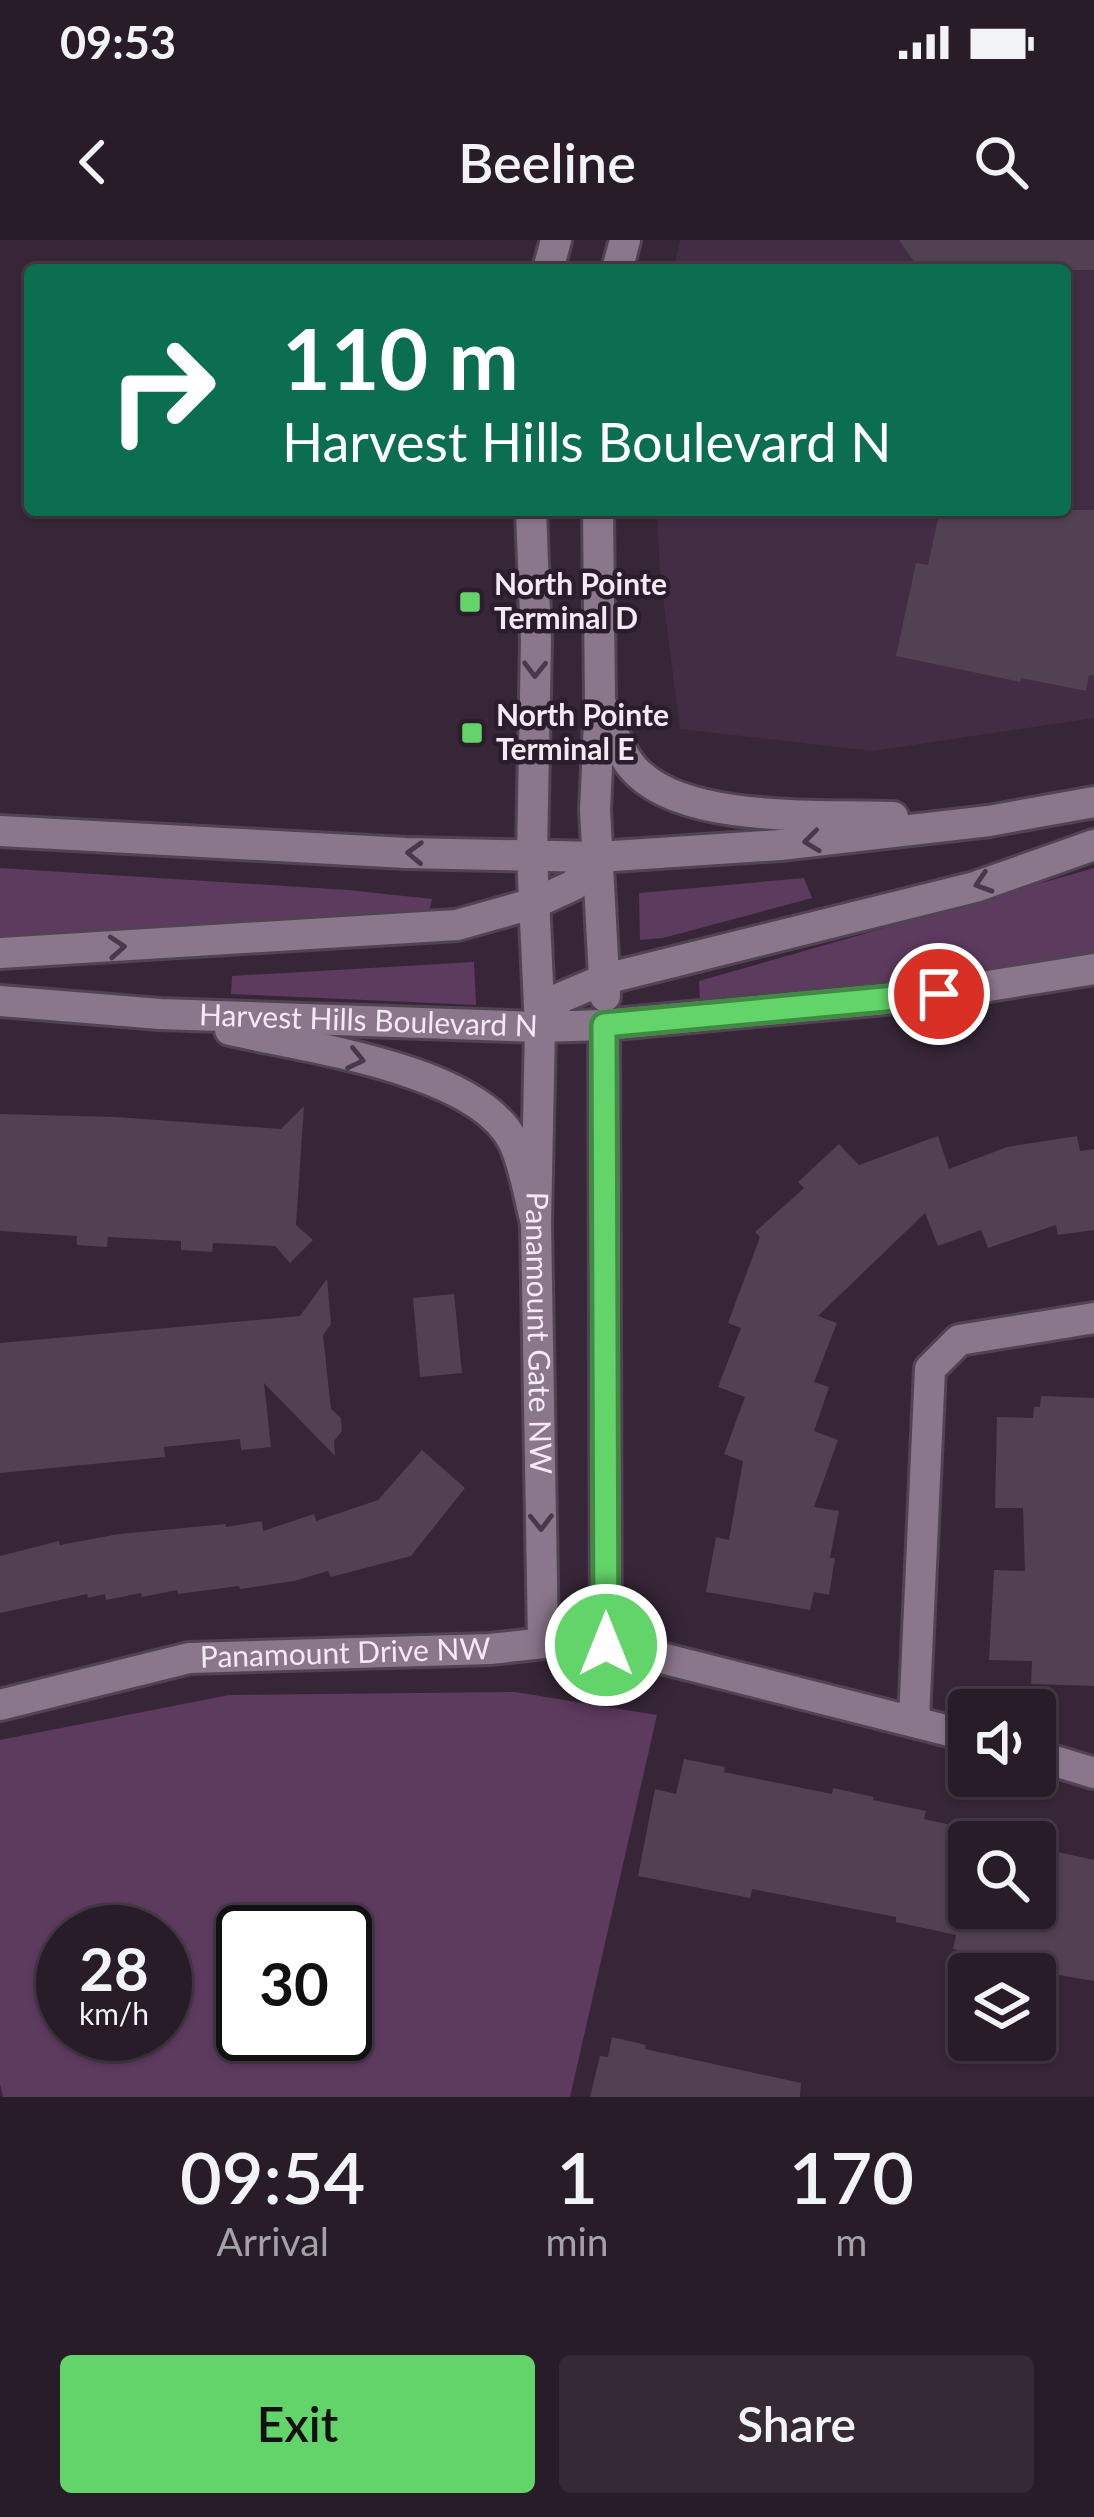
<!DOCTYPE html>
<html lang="en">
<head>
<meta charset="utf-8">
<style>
	:root { --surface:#291c29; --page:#352935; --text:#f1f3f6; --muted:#a5a1a8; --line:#453a46; --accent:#62d469 }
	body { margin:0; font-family:Lato,sans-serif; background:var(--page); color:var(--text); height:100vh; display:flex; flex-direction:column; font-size:45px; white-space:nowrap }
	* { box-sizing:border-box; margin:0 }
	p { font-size:39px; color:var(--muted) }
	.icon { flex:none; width:66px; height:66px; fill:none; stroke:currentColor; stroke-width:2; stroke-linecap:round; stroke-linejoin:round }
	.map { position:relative; height:1857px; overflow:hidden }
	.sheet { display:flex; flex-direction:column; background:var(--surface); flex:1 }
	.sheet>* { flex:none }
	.hud { position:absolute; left:24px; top:24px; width:1047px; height:252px; border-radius:12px; box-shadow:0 3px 9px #0004,0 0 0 3px var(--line); background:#0b6e4f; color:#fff; overflow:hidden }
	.tools { position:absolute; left:948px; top:1449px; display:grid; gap:24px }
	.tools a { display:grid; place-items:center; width:108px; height:108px; border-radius:12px; background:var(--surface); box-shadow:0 3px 9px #0004,0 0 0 3px var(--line); font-size:60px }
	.speed { position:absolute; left:36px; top:1665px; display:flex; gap:24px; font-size:60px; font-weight:700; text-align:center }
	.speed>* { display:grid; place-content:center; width:156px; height:156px; border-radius:50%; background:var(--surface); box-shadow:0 3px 9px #0004,0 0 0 3px var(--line); line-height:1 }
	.speed small { font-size:30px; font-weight:400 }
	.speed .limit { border:6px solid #111; border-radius:18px; background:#fff; color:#111 }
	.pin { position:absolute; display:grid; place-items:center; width:102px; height:102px; color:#fff; margin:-51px; border:6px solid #fff; border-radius:50%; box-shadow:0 3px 12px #0007 }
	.me { position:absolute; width:132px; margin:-66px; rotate:0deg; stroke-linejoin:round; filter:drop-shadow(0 0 9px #0008) }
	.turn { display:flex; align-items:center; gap:42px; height:252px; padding:0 60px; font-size:54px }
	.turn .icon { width:156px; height:156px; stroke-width:2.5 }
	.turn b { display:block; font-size:84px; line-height:102px }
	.eta { display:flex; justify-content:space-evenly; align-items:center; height:204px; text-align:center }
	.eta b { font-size:72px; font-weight:600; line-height:84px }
	.primary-button { display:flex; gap:24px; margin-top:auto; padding:24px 60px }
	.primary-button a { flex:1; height:138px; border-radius:12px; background:var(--accent); color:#111; font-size:48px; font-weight:600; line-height:138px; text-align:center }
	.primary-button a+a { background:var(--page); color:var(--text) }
	.status { display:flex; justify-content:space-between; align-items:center; height:84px; padding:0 60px; background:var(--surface); direction:ltr }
	.status svg { height:33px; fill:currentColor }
	header { display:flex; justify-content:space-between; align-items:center; height:156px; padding:0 60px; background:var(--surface); font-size:54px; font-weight:600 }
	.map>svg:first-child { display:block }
	.built { fill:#422d44 }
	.green { fill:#5d3b5f; fill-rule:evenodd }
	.building { fill:#524153 }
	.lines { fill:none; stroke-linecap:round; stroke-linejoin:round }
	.street-casing { stroke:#514352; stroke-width:36 }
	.secondary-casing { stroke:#514352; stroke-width:36 }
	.street { stroke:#8b778c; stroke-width:30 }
	.secondary { stroke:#8b778c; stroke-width:30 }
	.oneway { stroke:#48384a }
	.route-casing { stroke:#408a44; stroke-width:30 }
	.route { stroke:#62d469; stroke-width:21 }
	.poi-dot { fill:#62d469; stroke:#2c1d2d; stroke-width:4.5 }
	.labels { text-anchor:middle; stroke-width:9; stroke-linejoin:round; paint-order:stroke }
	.poi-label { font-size:30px; font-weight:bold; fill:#f4e9f5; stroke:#2c1d2d; text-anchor:start }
	.street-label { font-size:30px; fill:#f4e9f5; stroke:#2c1d2d }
</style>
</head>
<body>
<div class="status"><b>09:53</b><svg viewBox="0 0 49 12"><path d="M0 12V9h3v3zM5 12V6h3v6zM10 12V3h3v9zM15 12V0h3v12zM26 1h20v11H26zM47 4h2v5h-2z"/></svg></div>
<header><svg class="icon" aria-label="back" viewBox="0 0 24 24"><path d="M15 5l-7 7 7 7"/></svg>Beeline<svg class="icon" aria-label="search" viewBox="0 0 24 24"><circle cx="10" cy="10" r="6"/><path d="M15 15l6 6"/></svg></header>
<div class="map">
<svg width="1094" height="1857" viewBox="0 0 1094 1857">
	<rect width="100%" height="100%" fill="#372637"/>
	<!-- built -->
	<path class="built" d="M 680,0 L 1094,0 L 1094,478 L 873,511 L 680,489 L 660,333 L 657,270 L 1065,270 L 1065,30 L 673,30 Z"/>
	<!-- green -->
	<g class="green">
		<path d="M 0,628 L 348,650 L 432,659 L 429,672 L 423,676 L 0,698 Z"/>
		<path d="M 1094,628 L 1094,715 L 931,742 L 700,762 L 699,741 Z"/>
		<path d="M 804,638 L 812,658 L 663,698 L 640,700 L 639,653 Z"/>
		<path d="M 474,722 L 476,765 L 231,754 L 232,736 Z"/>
		<path d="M 515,1452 L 657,1475 L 570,1857 L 3,1857 L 0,1844 L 0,1500 L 229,1455 ZM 165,1692 L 165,1794 L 63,1794 L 63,1692 ZM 345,1692 L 345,1794 L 243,1794 L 243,1692 Z"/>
	</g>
	<!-- building -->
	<g class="building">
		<path d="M 899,0 L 1094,0 L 1094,30 L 920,30 Z"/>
		<path d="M 940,270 L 1094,270 L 1094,436 L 1089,435 L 1086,451 L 1021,438 L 1020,442 L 896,416 L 916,323 L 928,325 Z"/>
		<path d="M 304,866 L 296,985 L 313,1000 L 290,1023 L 275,1006 L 213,1003 L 212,1012 L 181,1010 L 181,1001 L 108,997 L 107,1007 L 77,1005 L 77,996 L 0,991 L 0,874 L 116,877 L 281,889 Z"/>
		<path d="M 938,896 L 949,929 L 1007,907 L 1077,896 L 1080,911 L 1094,909 L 1094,990 L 1058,995 L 1056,985 L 988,1008 L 981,990 L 938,1006 L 925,973 L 818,1076 L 837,1083 L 814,1142 L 829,1147 L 814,1191 L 838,1200 L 814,1267 L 839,1271 L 830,1318 L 835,1318 L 829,1355 L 814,1352 L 810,1370 L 706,1352 L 716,1297 L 729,1300 L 743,1221 L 724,1214 L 745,1157 L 718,1147 L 741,1088 L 728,1083 L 760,997 L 755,992 L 804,948 L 798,942 L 839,904 L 859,925 Z"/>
		<path d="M 327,1039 L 331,1084 L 323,1095 L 331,1169 L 341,1178 L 342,1191 L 334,1201 L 335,1216 L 264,1143 L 271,1207 L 241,1210 L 240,1199 L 164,1207 L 165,1217 L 0,1233 L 0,1103 L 300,1076 Z"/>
		<path d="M 454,1054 L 462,1133 L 420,1137 L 413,1058 Z"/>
		<path d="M 1041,1156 L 1094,1158 L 1094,1446 L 1031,1444 L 1032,1421 L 989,1420 L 994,1330 L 1025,1331 L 1023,1268 L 995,1268 L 997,1177 L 1033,1178 L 1034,1167 L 1040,1167 Z"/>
		<path d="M 422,1210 L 465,1248 L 411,1316 L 331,1337 L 328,1331 L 294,1341 L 240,1349 L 239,1346 L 178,1354 L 177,1350 L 142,1357 L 141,1353 L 106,1360 L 105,1354 L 88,1358 L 87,1354 L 0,1373 L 0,1316 L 59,1301 L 60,1305 L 119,1294 L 226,1284 L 226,1287 L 262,1281 L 263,1291 L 314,1274 L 316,1281 L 378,1260 Z"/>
		<path d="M 684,1519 L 725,1527 L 724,1532 L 832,1554 L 833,1548 L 874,1557 L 873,1560 L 926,1571 L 924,1579 L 969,1589 L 969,1668 L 1035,1668 L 1035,1607 L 1094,1620 L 1094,1741 L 1005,1726 L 1006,1720 L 953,1709 L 956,1695 L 896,1682 L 896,1677 L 752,1649 L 750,1658 L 638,1636 L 655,1549 L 676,1554 Z"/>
		<path d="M 612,1797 L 646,1805 L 645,1809 L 801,1843 L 800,1857 L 590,1857 L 600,1816 L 608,1817 Z"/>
	</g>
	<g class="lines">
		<defs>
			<g id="street">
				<path d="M 604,785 L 606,1404"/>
				<path id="s1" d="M 540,787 L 536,983 L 543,1401"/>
				<path id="s2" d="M 0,1465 L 189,1418 L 490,1409 L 572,1400 L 606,1404 L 969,1496"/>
				<path d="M 914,1479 L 930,1129 L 959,1100 L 1094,1078"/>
				<path d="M 1035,1515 L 1094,1533"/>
			</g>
			<g id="secondary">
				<path d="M 548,30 L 556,0"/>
				<path d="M 617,30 L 625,0"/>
				<path d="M 531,270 L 536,401 L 532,616 L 540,787"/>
				<path d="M 598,270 L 600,461 L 595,570 L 605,756"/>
				<path d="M 604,469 C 613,491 621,518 639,534 C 692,584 825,574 893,577"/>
				<path d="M 0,591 L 406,613 L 598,617 L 780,605 L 989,581 L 1094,562"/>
				<path d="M 0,713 L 457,685 L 535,663 L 574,645 L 598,617"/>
				<path id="s3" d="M 0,761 L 160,774 L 540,787 L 604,785 L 939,754 L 1094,729"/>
				<path d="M 540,787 L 560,758 L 605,739 L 975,647 L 1094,605"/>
				<path d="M 230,790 C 304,807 480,829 514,903 C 525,927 529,957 536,983"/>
			</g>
		</defs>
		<!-- street casing -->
		<use href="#street" class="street-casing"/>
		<!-- secondary casing -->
		<use href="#secondary" class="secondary-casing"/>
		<!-- street -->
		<use href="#street" class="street"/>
		<!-- secondary -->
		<use href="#secondary" class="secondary"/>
	</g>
	<!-- one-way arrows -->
	<defs><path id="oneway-chevron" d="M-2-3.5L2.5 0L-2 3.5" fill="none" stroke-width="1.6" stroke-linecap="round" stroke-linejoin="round" transform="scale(3)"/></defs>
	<g class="oneway">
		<use href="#oneway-chevron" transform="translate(535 429) rotate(91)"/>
		<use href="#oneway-chevron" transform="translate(812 601) rotate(173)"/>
		<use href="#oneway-chevron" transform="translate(415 613) rotate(-178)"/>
		<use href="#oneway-chevron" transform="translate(983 643) rotate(162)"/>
		<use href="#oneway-chevron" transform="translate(117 707) rotate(-4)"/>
		<use href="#oneway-chevron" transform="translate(356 819) rotate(13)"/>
		<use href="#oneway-chevron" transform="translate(541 1282) rotate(89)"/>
	</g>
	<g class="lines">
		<defs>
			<path id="route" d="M 606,1405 L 604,785 L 939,754"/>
		</defs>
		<!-- route casing -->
		<use href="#route" class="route-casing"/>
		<!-- route -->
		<use href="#route" class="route"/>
	</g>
	<!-- markers -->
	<g class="poi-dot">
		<rect x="458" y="350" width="24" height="24" rx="6"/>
		<rect x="460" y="481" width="24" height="24" rx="6"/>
	</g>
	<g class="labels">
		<!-- poi labels -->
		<g class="poi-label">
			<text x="494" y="355">North Pointe<tspan x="494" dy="34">Terminal D</tspan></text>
			<text x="496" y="486">North Pointe<tspan x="496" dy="34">Terminal E</tspan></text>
		</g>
		<!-- street labels -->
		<g class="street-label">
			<text dy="10" stroke="none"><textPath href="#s3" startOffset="369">Harvest Hills Boulevard N</textPath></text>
			<text dy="10" stroke="none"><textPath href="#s1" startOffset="306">Panamount Gate NW</textPath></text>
			<text dy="10" stroke="none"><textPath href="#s2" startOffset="351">Panamount Drive NW</textPath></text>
		</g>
	</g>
</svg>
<div class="tools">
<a><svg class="icon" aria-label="sound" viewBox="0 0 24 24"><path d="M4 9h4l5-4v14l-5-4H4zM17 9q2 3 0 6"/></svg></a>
<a><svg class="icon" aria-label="search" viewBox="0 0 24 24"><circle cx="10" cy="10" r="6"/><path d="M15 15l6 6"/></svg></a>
<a><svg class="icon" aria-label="layers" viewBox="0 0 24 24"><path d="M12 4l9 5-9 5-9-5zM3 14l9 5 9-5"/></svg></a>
</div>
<div class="speed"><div>28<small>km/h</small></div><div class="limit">30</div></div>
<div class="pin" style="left:939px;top:754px;background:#d93025"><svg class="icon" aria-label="arrive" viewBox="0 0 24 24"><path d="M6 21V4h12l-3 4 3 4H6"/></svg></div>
<svg class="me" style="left:606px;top:1405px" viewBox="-20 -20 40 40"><circle r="17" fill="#62d469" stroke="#fff" stroke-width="3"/><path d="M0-11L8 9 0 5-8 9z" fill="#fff"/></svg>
<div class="hud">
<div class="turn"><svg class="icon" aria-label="right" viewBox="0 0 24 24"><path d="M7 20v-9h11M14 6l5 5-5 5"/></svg><div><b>110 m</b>Harvest Hills Boulevard N</div></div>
</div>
</div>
<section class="sheet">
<div class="eta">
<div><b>09:54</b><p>Arrival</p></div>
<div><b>1</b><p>min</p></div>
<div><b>170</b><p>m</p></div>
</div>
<div class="primary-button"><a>Exit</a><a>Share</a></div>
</section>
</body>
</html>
